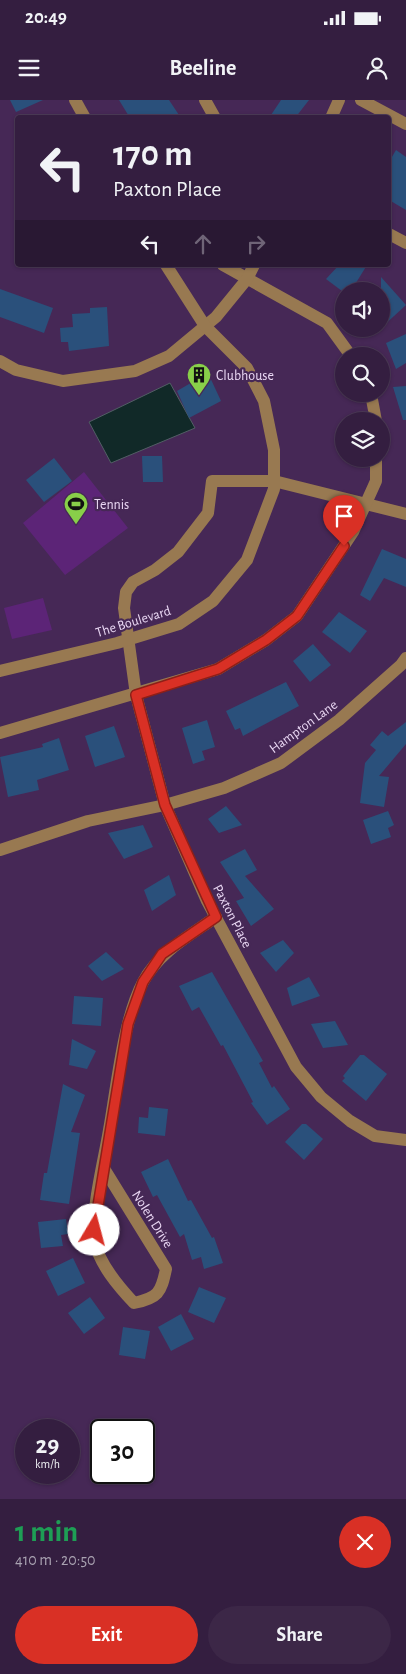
<!DOCTYPE html>
<html lang="en">
<head>
<meta charset="utf-8">
<style>
	:root { --surface:#341e40; --page:#3c2747; --text:#f1f3f6; --muted:#a9a2b1; --line:#4e3c59; --accent:#d93025 }
	body { margin:0; font-family:"Alegreya Sans",sans-serif; background:var(--page); color:var(--text); height:100vh; display:flex; flex-direction:column; font-size:19px; white-space:nowrap }
	* { box-sizing:border-box; margin:0 }
	p { font-size:16px; color:var(--muted) }
	.icon { flex:none; width:28px; height:28px; fill:none; stroke:currentColor; stroke-width:2; stroke-linecap:round; stroke-linejoin:round }
	.map { position:relative; height:1399px; overflow:hidden }
	.drawer { display:flex; flex-direction:column; background:var(--surface); flex:1 }
	.drawer>* { flex:none }
	.banner { position:absolute; left:15px; top:15px; width:376px; height:152px; border-radius:5px; box-shadow:0 1px 4px #0004,0 0 0 1px var(--line); background:#341e40; color:var(--text); overflow:hidden }
	.tools { position:absolute; left:335px; top:182px; display:grid; gap:10px }
	.tools a { display:grid; place-items:center; width:55px; height:55px; border-radius:50%; background:var(--surface); box-shadow:0 1px 4px #0004,0 0 0 1px var(--line); font-size:25px }
	.speed { position:absolute; left:15px; top:1319px; display:flex; gap:10px; font-size:25px; font-weight:700; text-align:center }
	.speed>* { display:grid; place-content:center; width:65px; height:65px; border-radius:50%; background:var(--surface); box-shadow:0 1px 4px #0004,0 0 0 1px var(--line); line-height:1 }
	.speed small { font-size:12px; font-weight:400 }
	.speed .limit { border:2px solid #111; border-radius:8px; background:#fff; color:#111 }
	.pin { position:absolute; display:grid; place-items:center; width:42px; height:42px; color:#fff; margin:-51px -21px; border-radius:50% 50% 50% 0; rotate:-45deg; box-shadow:0 0 5px #0007 }
	.pin .icon { rotate:45deg }
	.me { position:absolute; width:55px; margin:-28px; rotate:8deg; stroke-linejoin:round; filter:drop-shadow(0 0 4px #0008) }
	.turn { display:flex; align-items:center; gap:18px; height:105px; padding:0 15px; font-size:22px }
	.turn .icon { width:65px; height:65px; stroke-width:2.5 }
	.turn b { display:block; font-size:35px; line-height:42px }
	.lanes { display:flex; align-items:center; height:48px; padding:0 15px; background:#0003; justify-content:center; gap:25px; direction:ltr }
	.lanes .off { opacity:.35 }
	.round { display:grid; place-items:center; flex:none; width:52px; height:52px; border-radius:26px; background:var(--page) }
	.head { display:flex; align-items:center; justify-content:space-between; height:85px; padding:0 15px }
	h1 { font-size:30px; font-weight:600; line-height:38px; color:#1e9e55 }
	.action { display:flex; gap:10px; margin-top:auto; padding:10px 15px }
	.action a { flex:1; height:58px; border-radius:30px; background:var(--accent); color:#fff; font-size:20px; font-weight:600; line-height:58px; text-align:center }
	.action a+a { background:var(--page); color:var(--text) }
	.status { display:flex; justify-content:space-between; align-items:center; height:35px; padding:0 25px; background:var(--surface); direction:ltr }
	.status svg { height:14px; fill:currentColor }
	header { display:flex; justify-content:space-between; align-items:center; height:65px; padding:0 15px; background:var(--surface); font-size:22px; font-weight:600 }
	.map>svg:first-child { display:block }
	.green { fill:#5c2477 }
	.water { fill:#112928; stroke:#525e65 }
	.building { fill:#2a507b }
	.lines { fill:none; stroke-linecap:round; stroke-linejoin:round }
	.minor { stroke:#987951; stroke-width:12 }
	.route-casing { stroke:#8d1f18; stroke-width:12 }
	.route { stroke:#d93025; stroke-width:9 }
	.labels { text-anchor:middle; stroke-width:4.5; stroke-linejoin:round; paint-order:stroke }
	.poi-label { font-size:14px; fill:#ead8f4; stroke:#462856; text-anchor:start }
	.street-label { font-size:14px; fill:#ead8f4; stroke:#462856 }
</style>
</head>
<body>
<div class="status"><b>20:49</b><svg viewBox="0 0 49 12"><path d="M0 12V9h3v3zM5 12V6h3v6zM10 12V3h3v9zM15 12V0h3v12zM26 1h20v11H26zM47 4h2v5h-2z"/></svg></div>
<header><svg class="icon" aria-label="menu" viewBox="0 0 24 24"><path d="M4 6h16M4 12h16M4 18h16"/></svg>Beeline<svg class="icon" aria-label="person" viewBox="0 0 24 24"><circle cx="12" cy="8" r="4"/><path d="M4 21q1-7 8-7t8 7"/></svg></header>
<div class="map">
<svg width="406" height="1399" viewBox="0 0 406 1399">
	<rect width="100%" height="100%" fill="#462856"/>
	<!-- green -->
	<g class="green">
		<path d="M 84,372 L 128,428 L 65,475 L 23,423 Z"/>
		<path d="M 43,498 L 52,530 L 12,539 L 4,508 Z"/>
	</g>
	<!-- water -->
	<path class="water" d="M 170,283 L 195,328 L 111,363 L 89,322 Z"/>
	<!-- building -->
	<g class="building">
		<path d="M 10,0 L 43,0 L 16,12 Z"/>
		<path d="M 119,0 L 169,0 L 181,18 L 130,18 Z"/>
		<path d="M 281,0 L 309,0 L 295,18 L 269,18 Z"/>
		<path d="M 396,50 L 406,57 L 406,110 L 389,100 L 389,62 Z"/>
		<path d="M 339,165 L 367,165 L 351,191 L 342,191 L 326,179 Z"/>
		<path d="M 381,177 L 406,205 L 381,228 Z"/>
		<path d="M 0,189 L 53,208 L 44,233 L 0,217 Z"/>
		<path d="M 107,207 L 109,246 L 69,251 L 68,242 L 61,242 L 60,228 L 73,227 L 72,214 L 90,213 L 90,208 Z"/>
		<path d="M 406,234 L 406,263 L 396,269 L 386,243 Z"/>
		<path d="M 208,273 L 221,301 L 189,318 L 177,291 Z"/>
		<path d="M 406,286 L 406,320 L 403,320 L 393,287 Z"/>
		<path d="M 142,356 L 162,356 L 163,382 L 143,382 Z"/>
		<path d="M 54,358 L 72,381 L 44,402 L 26,380 Z"/>
		<path d="M 382,449 L 406,459 L 406,487 L 384,478 L 370,501 L 360,495 Z"/>
		<path d="M 339,512 L 367,531 L 350,553 L 322,532 Z"/>
		<path d="M 313,544 L 331,565 L 310,582 L 293,561 Z"/>
		<path d="M 286,582 L 299,606 L 243,636 L 240,628 L 235,630 L 226,611 Z"/>
		<path d="M 207,620 L 215,647 L 202,651 L 205,660 L 193,664 L 182,628 Z"/>
		<path d="M 406,622 L 406,644 L 379,676 L 389,677 L 384,707 L 360,703 L 365,663 L 376,650 L 370,645 L 382,631 L 388,636 Z"/>
		<path d="M 114,626 L 125,657 L 95,667 L 85,636 Z"/>
		<path d="M 59,638 L 69,670 L 37,680 L 39,690 L 8,697 L 0,657 L 43,647 L 42,644 Z"/>
		<path d="M 226,706 L 242,725 L 219,733 L 208,719 Z"/>
		<path d="M 388,711 L 394,725 L 388,728 L 391,737 L 371,744 L 363,720 Z"/>
		<path d="M 143,725 L 153,747 L 124,759 L 108,733 Z"/>
		<path d="M 245,749 L 257,770 L 245,776 L 274,809 L 251,826 L 236,801 L 244,798 L 220,762 Z"/>
		<path d="M 169,775 L 176,795 L 152,811 L 144,790 Z"/>
		<path d="M 283,840 L 294,853 L 276,872 L 260,853 Z"/>
		<path d="M 106,852 L 124,869 L 102,881 L 88,866 Z"/>
		<path d="M 212,872 L 263,961 L 259,963 L 272,988 L 274,986 L 290,1009 L 267,1025 L 251,1003 L 253,1002 L 223,945 L 221,946 L 199,907 L 192,911 L 179,886 Z"/>
		<path d="M 309,877 L 320,896 L 292,906 L 287,888 Z"/>
		<path d="M 74,896 L 103,898 L 101,926 L 72,924 Z"/>
		<path d="M 335,921 L 348,945 L 323,948 L 311,924 Z"/>
		<path d="M 72,939 L 96,951 L 87,969 L 69,965 Z"/>
		<path d="M 360,955 L 364,955 L 387,974 L 366,1001 L 342,981 L 345,978 L 343,976 Z"/>
		<path d="M 63,984 L 85,995 L 71,1032 L 80,1033 L 69,1104 L 40,1100 L 44,1073 L 47,1073 Z"/>
		<path d="M 149,1007 L 168,1009 L 165,1036 L 138,1033 L 139,1017 L 148,1018 Z"/>
		<path d="M 302,1024 L 306,1024 L 323,1039 L 304,1060 L 285,1042 Z"/>
		<path d="M 168,1059 L 188,1101 L 191,1100 L 212,1138 L 214,1137 L 223,1163 L 204,1169 L 201,1157 L 192,1160 L 184,1134 L 180,1137 L 157,1095 L 153,1097 L 141,1072 Z"/>
		<path d="M 66,1119 L 68,1134 L 61,1135 L 63,1146 L 41,1148 L 38,1122 Z"/>
		<path d="M 73,1158 L 85,1183 L 58,1196 L 46,1171 Z"/>
		<path d="M 199,1187 L 226,1198 L 214,1223 L 188,1212 Z"/>
		<path d="M 90,1197 L 105,1218 L 84,1234 L 68,1213 Z"/>
		<path d="M 181,1214 L 194,1239 L 171,1251 L 158,1227 Z"/>
		<path d="M 123,1227 L 150,1231 L 145,1259 L 119,1255 Z"/>
	</g>
	<g class="lines">
		<!-- minor -->
		<g class="minor">
			<path d="M 75,0 L 85,18"/>
			<path d="M 205,0 L 215,18"/>
			<path d="M 361,0 L 406,24"/>
			<path d="M 331,18 L 339,0"/>
			<path d="M 389,134 L 406,143"/>
			<path d="M 223,165 L 327,223 L 351,256"/>
			<path d="M 0,261 L 16,270 L 63,281 L 135,271 L 169,256 L 216,217 L 247,179 L 254,165"/>
			<path d="M 371,294 L 376,321"/>
			<path d="M 406,414 L 274,381 L 212,381 L 208,413 L 178,452 L 155,470 L 133,482 L 126,492 L 124,508 L 136,595 L 165,705 L 207,801 L 296,967 L 321,997 L 350,1021 L 375,1036 L 406,1040"/>
			<path d="M 0,571 L 117,543 L 179,524 L 213,501 L 247,460 L 274,389 L 274,350 L 264,301 L 247,268 L 205,226 L 166,165"/>
			<path d="M 0,633 L 218,569 L 266,540 L 297,516 L 353,432 L 376,381 L 376,359"/>
			<path d="M 0,750 L 88,721 L 165,705 L 224,688 L 281,663 L 339,620 L 401,565 L 406,558"/>
			<path d="M 103,1067 L 166,1169 C 161,1193 158,1198 134,1203 C 119,1187 99,1164 95,1142 C 90,1113 104,1061 109,1030 C 117,986 123,920 143,882 C 159,852 189,836 216,817"/>
		</g>
	</g>
	<g class="lines">
		<defs>
			<path id="route" d="M 94,1130 L 128,924 L 143,882 L 162,854 L 216,817 L 165,705 L 136,595 L 218,569 L 266,540 L 297,516 L 344,446"/>
		</defs>
		<!-- route casing -->
		<use href="#route" class="route-casing"/>
		<!-- route -->
		<use href="#route" class="route"/>
	</g>
	<!-- icons -->
	<defs>
		<symbol id="building-pin" viewBox="-11 -11 22 30"><path d="M0 17L-7.5 6A9.5 9.5 0 1 1 7.5 6Z" fill="#88cf49" stroke="#462856"/><path d="M-4-6H4V6H1V3H-1V6H-4ZM-2.5-4.3h1.7v1.8h-1.7ZM.8-4.3h1.7v1.8H.8ZM-2.5-1h1.7V.8h-1.7ZM.8-1h1.7V.8H.8Z" fill="#111"/></symbol>
		<symbol id="stadium-pin" viewBox="-11 -11 22 30"><path d="M0 17L-7.5 6A9.5 9.5 0 1 1 7.5 6Z" fill="#88cf49" stroke="#462856"/><path d="M0-5a6.5 5 0 1 0 0 10a6.5 5 0 1 0 0-10ZM-3.5-1.8h7v3.6h-7Z" fill="#111"/></symbol>
	</defs>
	<g fill-rule="evenodd">
		<use href="#building-pin" x="185" y="261" width="28" height="38"/>
		<use href="#stadium-pin" x="62" y="390" width="28" height="38"/>
	</g>
	<g class="labels">
		<!-- poi labels -->
		<g class="poi-label">
			<text x="216" y="280">Clubhouse</text>
			<text x="94" y="409">Tennis</text>
		</g>
		<!-- street labels -->
		<g class="street-label">
			<text transform="translate(133 521) rotate(-17)" y="5">The Boulevard</text>
			<text transform="translate(303 626) rotate(-36)" y="5">Hampton Lane</text>
			<text transform="translate(233 816) rotate(63)" y="5">Paxton Place</text>
			<text transform="translate(153 1119) rotate(58)" y="5">Nolen Drive</text>
		</g>
	</g>
</svg>
<div class="tools">
<a><svg class="icon" aria-label="sound" viewBox="0 0 24 24"><path d="M4 9h4l5-4v14l-5-4H4zM17 9q2 3 0 6"/></svg></a>
<a><svg class="icon" aria-label="search" viewBox="0 0 24 24"><circle cx="10" cy="10" r="6"/><path d="M15 15l6 6"/></svg></a>
<a><svg class="icon" aria-label="layers" viewBox="0 0 24 24"><path d="M12 4l9 5-9 5-9-5zM3 14l9 5 9-5"/></svg></a>
</div>
<div class="speed"><div>29<small>km/h</small></div><div class="limit">30</div></div>
<div class="pin" style="left:344px;top:446px;background:#d93025"><svg class="icon" aria-label="arrive" viewBox="0 0 24 24"><path d="M6 21V4h12l-3 4 3 4H6"/></svg></div>
<svg class="me" style="left:94px;top:1130px" viewBox="-20 -20 40 40"><circle r="19" fill="#fff"/><path d="M0-13L10 11 0 6-10 11z" fill="#d93025"/></svg>
<div class="banner">
<div class="turn"><svg class="icon" aria-label="left" viewBox="0 0 24 24"><path d="M17 20v-9H6M10 6l-5 5 5 5"/></svg><div><b>170 m</b>Paxton Place</div></div>
<div class="lanes"><svg class="icon" aria-label="left" viewBox="0 0 24 24"><path d="M17 20v-9H6M10 6l-5 5 5 5"/></svg><svg class="icon off" aria-label="ahead" viewBox="0 0 24 24"><path d="M12 20V5M6 11l6-6 6 6"/></svg><svg class="icon off" aria-label="right" viewBox="0 0 24 24"><path d="M7 20v-9h11M14 6l5 5-5 5"/></svg></div>
</div>
</div>
<section class="drawer">
<div class="head"><div><h1>1 min</h1><p>410 m · 20:50</p></div><a class="round" style="background:#d93025;color:#fff"><svg class="icon" aria-label="close" viewBox="0 0 24 24"><path d="M6 6l12 12M18 6L6 18"/></svg></a></div>
<div class="action"><a>Exit</a><a>Share</a></div>
</section>
</body>
</html>
